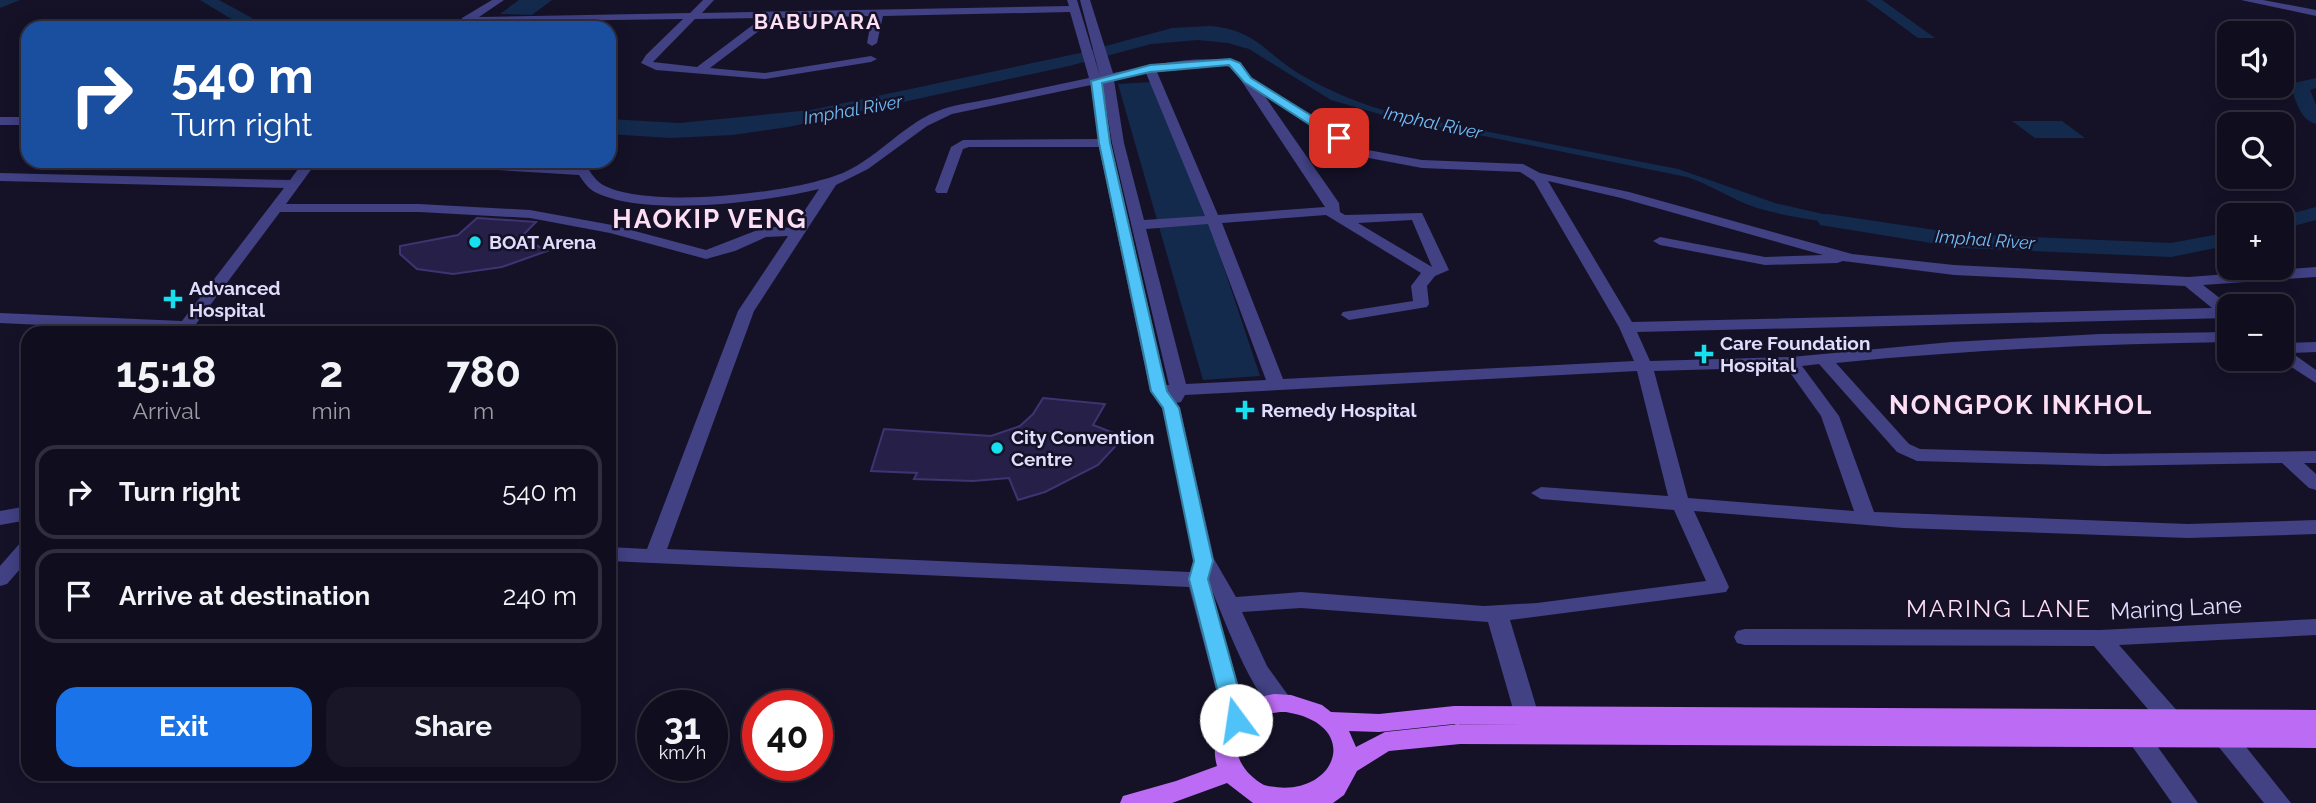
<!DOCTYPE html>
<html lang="en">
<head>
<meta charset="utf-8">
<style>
	:root { --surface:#100e1e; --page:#191727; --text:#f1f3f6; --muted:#9c9ca4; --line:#302e3c; --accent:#1a73e8 }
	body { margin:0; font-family:Raleway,sans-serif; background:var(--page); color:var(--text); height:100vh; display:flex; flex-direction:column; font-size:26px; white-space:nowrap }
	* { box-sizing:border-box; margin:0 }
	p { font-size:23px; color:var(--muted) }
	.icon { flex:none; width:38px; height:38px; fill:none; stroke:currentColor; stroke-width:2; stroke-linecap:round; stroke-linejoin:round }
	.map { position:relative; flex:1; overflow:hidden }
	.sheet { position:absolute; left:21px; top:326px; width:595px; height:455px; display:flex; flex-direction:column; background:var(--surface); border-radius:21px; box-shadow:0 4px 18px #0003,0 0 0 2px var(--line) }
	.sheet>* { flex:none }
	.banner { position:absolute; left:21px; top:21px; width:595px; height:147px; border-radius:21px; box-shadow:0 4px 18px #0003,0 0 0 2px var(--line); background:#1a4fa0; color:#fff; overflow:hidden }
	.fabs { position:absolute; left:2217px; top:21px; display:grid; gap:14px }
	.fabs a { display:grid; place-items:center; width:77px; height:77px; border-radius:14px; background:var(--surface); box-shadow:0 4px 18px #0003,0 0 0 2px var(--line); font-size:35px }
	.speed { position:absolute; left:637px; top:690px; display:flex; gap:14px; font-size:35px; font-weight:700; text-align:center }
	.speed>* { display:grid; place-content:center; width:91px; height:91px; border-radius:50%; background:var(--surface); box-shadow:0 4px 18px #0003,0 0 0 2px var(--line); line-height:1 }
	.speed small { font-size:18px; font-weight:400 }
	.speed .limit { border:10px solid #d22; background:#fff; color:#111 }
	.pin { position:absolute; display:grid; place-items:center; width:60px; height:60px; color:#fff; margin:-30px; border-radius:14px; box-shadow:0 4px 10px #0006 }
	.me { position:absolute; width:77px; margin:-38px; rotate:346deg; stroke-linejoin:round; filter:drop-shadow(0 0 5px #0008) }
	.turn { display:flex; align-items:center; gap:24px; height:147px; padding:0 35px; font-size:32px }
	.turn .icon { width:91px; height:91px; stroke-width:2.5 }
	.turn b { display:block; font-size:49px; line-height:60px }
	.eta { display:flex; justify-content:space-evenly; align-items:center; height:119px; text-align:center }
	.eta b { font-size:42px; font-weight:700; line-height:49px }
	.primary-button { display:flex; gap:14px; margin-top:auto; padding:14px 35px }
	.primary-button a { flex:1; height:80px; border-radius:21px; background:var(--accent); color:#fff; font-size:28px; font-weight:700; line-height:80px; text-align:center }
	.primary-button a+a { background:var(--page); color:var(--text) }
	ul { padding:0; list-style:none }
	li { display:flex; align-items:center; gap:21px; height:94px; margin:0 14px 10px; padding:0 21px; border:4px solid var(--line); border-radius:21px }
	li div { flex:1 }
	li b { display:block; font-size:26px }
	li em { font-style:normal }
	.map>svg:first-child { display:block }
	.water { fill:#132a4c }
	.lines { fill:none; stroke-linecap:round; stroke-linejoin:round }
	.river { fill:#132a4c; fill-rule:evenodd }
	.building { fill:#262048; stroke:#3e3472; stroke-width:2 }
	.minor { fill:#414184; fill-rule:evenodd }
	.major { fill:#bc6cf4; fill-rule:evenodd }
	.route { fill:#4fc3f7; stroke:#337fa1; stroke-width:2 }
	.poi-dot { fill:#17e0ee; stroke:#151228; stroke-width:2.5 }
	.labels { text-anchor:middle; stroke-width:5; stroke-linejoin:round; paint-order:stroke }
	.far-water-label { font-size:18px; font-style:italic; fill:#72bdf5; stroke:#151228 }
	.poi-label { font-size:19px; font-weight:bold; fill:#dfdcfc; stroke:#151228; text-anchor:start }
	.far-district-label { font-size:21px; font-weight:bold; letter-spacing:2px; fill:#fddef3; stroke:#151228 }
	.near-street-label { font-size:23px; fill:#dfdcfc; stroke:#151228 }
	.near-neighbourhood-label { font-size:24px; letter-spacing:2px; fill:#fddef3; stroke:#151228 }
	.district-label { font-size:26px; font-weight:bold; letter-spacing:2px; fill:#fddef3; stroke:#151228 }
</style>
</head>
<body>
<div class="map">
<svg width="2316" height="803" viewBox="0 0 2316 803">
	<rect width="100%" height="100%" fill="#151228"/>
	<!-- water -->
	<g class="water">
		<path d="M 519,0 L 552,0 L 532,15 L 500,14 Z"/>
		<path d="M 1866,0 L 1882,0 L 1935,38 L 1918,38 Z"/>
		<path d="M 1210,26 C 1258,30 1266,55 1303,76 C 1331,92 1361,104 1393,113 L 1678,169 L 1775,203 L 1876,226 C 1837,224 1795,219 1757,208 C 1733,200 1711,185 1687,177 L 1390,117 L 1331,100 L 1249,49 L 1228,43 L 1198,40 L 1151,44 L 1069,66 L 788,127 L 732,135 L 670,138 L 609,134 L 609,119 L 679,123 L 811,110 L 1080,53 L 1172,28 Z"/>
		<path d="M 1153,82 L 1206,214 L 1260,376 L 1203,380 L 1118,84 Z"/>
		<path d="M 2012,121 L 2062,121 L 2085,138 L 2035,138 Z"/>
	</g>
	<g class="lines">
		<!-- river -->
		<g class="river">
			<path d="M 0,0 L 20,0 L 0,8 Z"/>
			<path d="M 200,0 L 219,0 L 252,18 L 254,28 L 238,28 L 238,23 Z"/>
			<path d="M 2316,78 L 2316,88 L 2310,90 L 2316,105 L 2316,124 C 2300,120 2296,101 2291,87 L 2294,83 Z"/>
			<path d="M 2316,207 L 2316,220 L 2282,229 L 2282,216 Z"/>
			<path d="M 1828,214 L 1962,234 L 2171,243 L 2230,232 L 2230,245 L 2171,257 L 1962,248 L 1820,225 L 1817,220 L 1820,215 Z"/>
		</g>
	</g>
	<!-- building -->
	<g class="building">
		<path d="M 477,218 L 536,222 L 521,237 L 547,251 L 502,267 L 453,274 L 417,269 L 400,254 L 400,246 L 458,235 Z"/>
		<path d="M 1043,398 L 1105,404 L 1093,425 L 1124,437 L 1098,465 L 1045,492 L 1018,500 L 1009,478 L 973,481 L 914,479 L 917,473 L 871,471 L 884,429 L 991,436 L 1020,426 L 1033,414 Z"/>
	</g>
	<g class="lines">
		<!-- minor -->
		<g class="minor">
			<path d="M 492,0 L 504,0 L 479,17 L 690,13 L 703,0 L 714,0 L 702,13 L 1069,6 L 1067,0 L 1077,0 L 1100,76 L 1080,0 L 1090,0 L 1113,73 C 1153,65 1201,53 1241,63 L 1254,82 L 1260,83 L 1368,150 L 1422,160 L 1523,164 L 1540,173 L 1629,192 L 1852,254 L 1954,265 L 2189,277 L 2316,267 L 2316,277 L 2203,285 L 2230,306 L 2229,318 L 1637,332 L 1650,361 L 1791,357 L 1951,342 L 2100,334 L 2230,332 L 2230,342 C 2098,344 1967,350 1836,363 L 1909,444 L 1920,449 L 2104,454 L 2316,451 L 2316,463 L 2304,463 L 2316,474 L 2316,490 L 2309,488 L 2282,463 L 2104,466 L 1917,461 L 1897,452 L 1819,364 L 1802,366 L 1839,416 L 1874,512 L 2188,524 L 2316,520 L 2316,534 L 2188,538 L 1903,528 L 1694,511 L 1729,587 L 1726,592 L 1510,620 L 1539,716 L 1535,723 L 1527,725 L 1519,723 L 1515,716 L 1488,622 L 1301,608 L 1242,612 L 1267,666 L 1293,702 L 1290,708 C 1285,710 1280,712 1274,709 C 1251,693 1223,616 1211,588 L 1248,720 L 1244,727 L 1236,729 L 1228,727 L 1224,720 L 1189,587 L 609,561 L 609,547 L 647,549 L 738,311 L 788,236 L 766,237 L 735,251 L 706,259 L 610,233 L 530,218 L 419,212 L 280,212 L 190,332 L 0,323 L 0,313 L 182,321 L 284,188 L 0,181 L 0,173 L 290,180 L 304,161 L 481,161 L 573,166 L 569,161 L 583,161 C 589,169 594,180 603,185 C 649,210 798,193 845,172 C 880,156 905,122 943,109 C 958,104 975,102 990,99 C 1023,92 1056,85 1089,78 L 1070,12 L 883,16 L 877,43 L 872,46 L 867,43 L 872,16 L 776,18 L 710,68 L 765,73 L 871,56 L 877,59 L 871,62 L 765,79 L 656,70 L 641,63 L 646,55 L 683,19 L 462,22 L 462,18 ZM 762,18 L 697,67 L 653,62 L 695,19 ZM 1223,65 L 1233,68 L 1325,207 L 1218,215 L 1157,72 ZM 1146,73 L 1205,216 L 1144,220 L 1124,143 L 1114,80 ZM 1102,83 L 1112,143 L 1169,385 L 1166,385 L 1111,143 ZM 1091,85 L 1098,139 L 963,140 L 951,147 L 935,190 L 937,193 L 947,193 L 963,149 L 969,147 L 1099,147 L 1150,391 L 1162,408 L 1197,565 L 1190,572 L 667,549 L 754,311 L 836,185 L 868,169 L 927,126 L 952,114 ZM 1264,95 L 1358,156 L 1422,168 L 1520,172 L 1534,181 L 1619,327 L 1634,361 L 1283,379 L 1222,223 L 1326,215 L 1421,273 L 1411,286 L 1413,301 L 1343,312 L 1341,315 L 1349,320 L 1427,307 L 1429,304 L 1427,286 L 1435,276 L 1449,270 L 1422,213 L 1345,215 L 1340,212 L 1339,203 ZM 313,167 L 481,169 L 579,175 C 583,181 587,187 593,191 C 641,218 767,202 819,189 L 793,228 L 772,227 L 755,231 L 706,250 L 612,225 L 530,210 L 419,204 L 286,204 ZM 1548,181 L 1621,198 L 1823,255 L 1765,257 L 1660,237 L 1653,241 L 1660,245 L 1765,265 L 1837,263 L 1843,261 L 1954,275 L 2185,286 L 2212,308 L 1632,322 ZM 1412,220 L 1432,267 L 1358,223 ZM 1208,224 L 1266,380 L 1186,384 L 1146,229 ZM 1786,367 L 1821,416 L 1854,511 L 1688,498 L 1654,371 ZM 1637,371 L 1668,496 L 1541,487 L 1531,493 L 1541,499 L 1674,510 L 1706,581 L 1537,603 L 1484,606 L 1301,592 L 1236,597 L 1214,559 L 1180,408 L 1176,403 L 1181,402 L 1185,395 Z"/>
			<path d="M 2241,0 L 2263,0 L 2316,10 L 2316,16 Z"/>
			<rect x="0" y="117" width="28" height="8"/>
			<path d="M 2316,342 L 2316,352 L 2292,353 L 2316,370 L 2316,383 L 2279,359 L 2282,359 L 2282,343 Z"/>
			<path d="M 28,506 L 28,520 L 0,525 L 0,511 Z"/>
			<path d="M 28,540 L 28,560 L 7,584 L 0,586 L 0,566 L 21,542 Z"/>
			<path d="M 2316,619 L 2316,635 L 2119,645 L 2180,714 L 2184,721 L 2180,728 L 2172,730 L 2164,728 L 2094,646 L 1745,645 L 1737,643 L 1734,637 L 1737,631 L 1745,629 L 2100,630 Z"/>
			<path d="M 2139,729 L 2147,732 L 2198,803 L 2172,803 L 2127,739 L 2131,732 Z"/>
			<path d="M 2226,729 L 2234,732 L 2291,803 L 2264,803 L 2218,746 L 2214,739 L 2218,732 Z"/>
		</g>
		<!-- major -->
		<path class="major" d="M 1275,694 L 1291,695 L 1322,705 L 1331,712 L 1379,714 L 1454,706 L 2316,710 L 2316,728 L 1454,724 L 1379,732 L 1349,731 L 1356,747 L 1385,732 L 1460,724 L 2316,728 L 2316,748 L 1460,744 L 1389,751 L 1357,771 L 1344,795 L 1333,803 L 1253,803 L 1227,783 L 1172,803 L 1120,803 L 1123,796 L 1176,781 L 1217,766 C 1206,727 1239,698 1275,694 ZM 1286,712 C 1367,725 1334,803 1264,785 C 1250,777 1241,767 1237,752 C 1240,726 1260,711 1286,712 Z"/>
	</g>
	<!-- route -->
	<path class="route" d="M 1230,59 L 1240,63 L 1251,78 L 1344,136 L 1344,141 L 1335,141 L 1244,82 L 1229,65 L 1150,72 L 1102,83 L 1110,143 L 1161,366 L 1167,391 L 1179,408 L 1213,561 L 1208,579 L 1247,720 L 1244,726 L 1236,729 L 1229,726 L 1225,720 L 1189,579 L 1194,561 L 1163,408 L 1151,391 L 1146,366 L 1099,143 L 1091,81 L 1150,65 Z"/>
	<!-- markers -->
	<g class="poi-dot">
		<circle cx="475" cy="242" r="7"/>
		<path d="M169.5 288.5h7v7h7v7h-7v7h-7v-7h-7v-7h7z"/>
		<path d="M1700.5 343.5h7v7h7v7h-7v7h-7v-7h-7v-7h7z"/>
		<path d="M1241.5 399.5h7v7h7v7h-7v7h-7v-7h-7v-7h7z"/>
		<circle cx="997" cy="448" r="7"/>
	</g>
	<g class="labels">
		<!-- far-water labels -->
		<g class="far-water-label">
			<text transform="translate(853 110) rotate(-10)" y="6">Imphal River</text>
			<text transform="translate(1433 123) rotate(12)" y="6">Imphal River</text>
			<text transform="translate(1985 240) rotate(4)" y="6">Imphal River</text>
		</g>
		<!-- poi labels -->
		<g class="poi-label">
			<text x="489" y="249">BOAT Arena</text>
			<text x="189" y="295">Advanced<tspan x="189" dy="22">Hospital</tspan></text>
			<text x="1720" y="350">Care Foundation<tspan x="1720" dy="22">Hospital</tspan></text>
			<text x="1261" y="417">Remedy Hospital</text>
			<text x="1011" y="444">City Convention<tspan x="1011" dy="22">Centre</tspan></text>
		</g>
		<!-- far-district labels -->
		<g class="far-district-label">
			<text x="818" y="29">BABUPARA</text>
		</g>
		<!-- near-street labels -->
		<g class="near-street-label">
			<text transform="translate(2176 608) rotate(-3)" y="8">Maring Lane</text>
		</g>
		<!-- near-neighbourhood labels -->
		<g class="near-neighbourhood-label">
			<text x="1999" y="617">MARING LANE</text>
		</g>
		<!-- district labels -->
		<g class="district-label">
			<text x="710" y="228">HAOKIP VENG</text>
			<text x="2021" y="414">NONGPOK INKHOL</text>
		</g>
	</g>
</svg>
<div class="fabs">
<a><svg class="icon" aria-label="sound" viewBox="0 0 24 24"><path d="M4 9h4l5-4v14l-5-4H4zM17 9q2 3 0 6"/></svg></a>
<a><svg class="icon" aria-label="search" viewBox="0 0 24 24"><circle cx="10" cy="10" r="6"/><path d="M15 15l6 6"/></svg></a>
<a>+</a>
<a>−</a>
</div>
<div class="speed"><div>31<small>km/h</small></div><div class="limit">40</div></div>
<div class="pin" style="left:1339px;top:138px;background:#d93025"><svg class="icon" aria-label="arrive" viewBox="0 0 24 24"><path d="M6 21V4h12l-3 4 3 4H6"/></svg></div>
<svg class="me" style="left:1236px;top:720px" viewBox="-20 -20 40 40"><circle r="19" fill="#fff"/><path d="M0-13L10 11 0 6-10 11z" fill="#4fc3f7"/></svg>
<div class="banner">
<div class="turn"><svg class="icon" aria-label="right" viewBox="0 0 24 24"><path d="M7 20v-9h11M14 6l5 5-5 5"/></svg><div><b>540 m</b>Turn right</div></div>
</div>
<section class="sheet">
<div class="eta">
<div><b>15:18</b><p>Arrival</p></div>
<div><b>2</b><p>min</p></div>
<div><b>780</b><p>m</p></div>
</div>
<ul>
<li><svg class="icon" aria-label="right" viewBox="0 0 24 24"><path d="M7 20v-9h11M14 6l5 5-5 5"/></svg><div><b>Turn right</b></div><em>540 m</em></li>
<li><svg class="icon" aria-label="arrive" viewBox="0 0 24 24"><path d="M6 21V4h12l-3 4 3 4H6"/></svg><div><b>Arrive at destination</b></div><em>240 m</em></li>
</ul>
<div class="primary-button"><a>Exit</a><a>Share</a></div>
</section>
</div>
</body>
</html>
